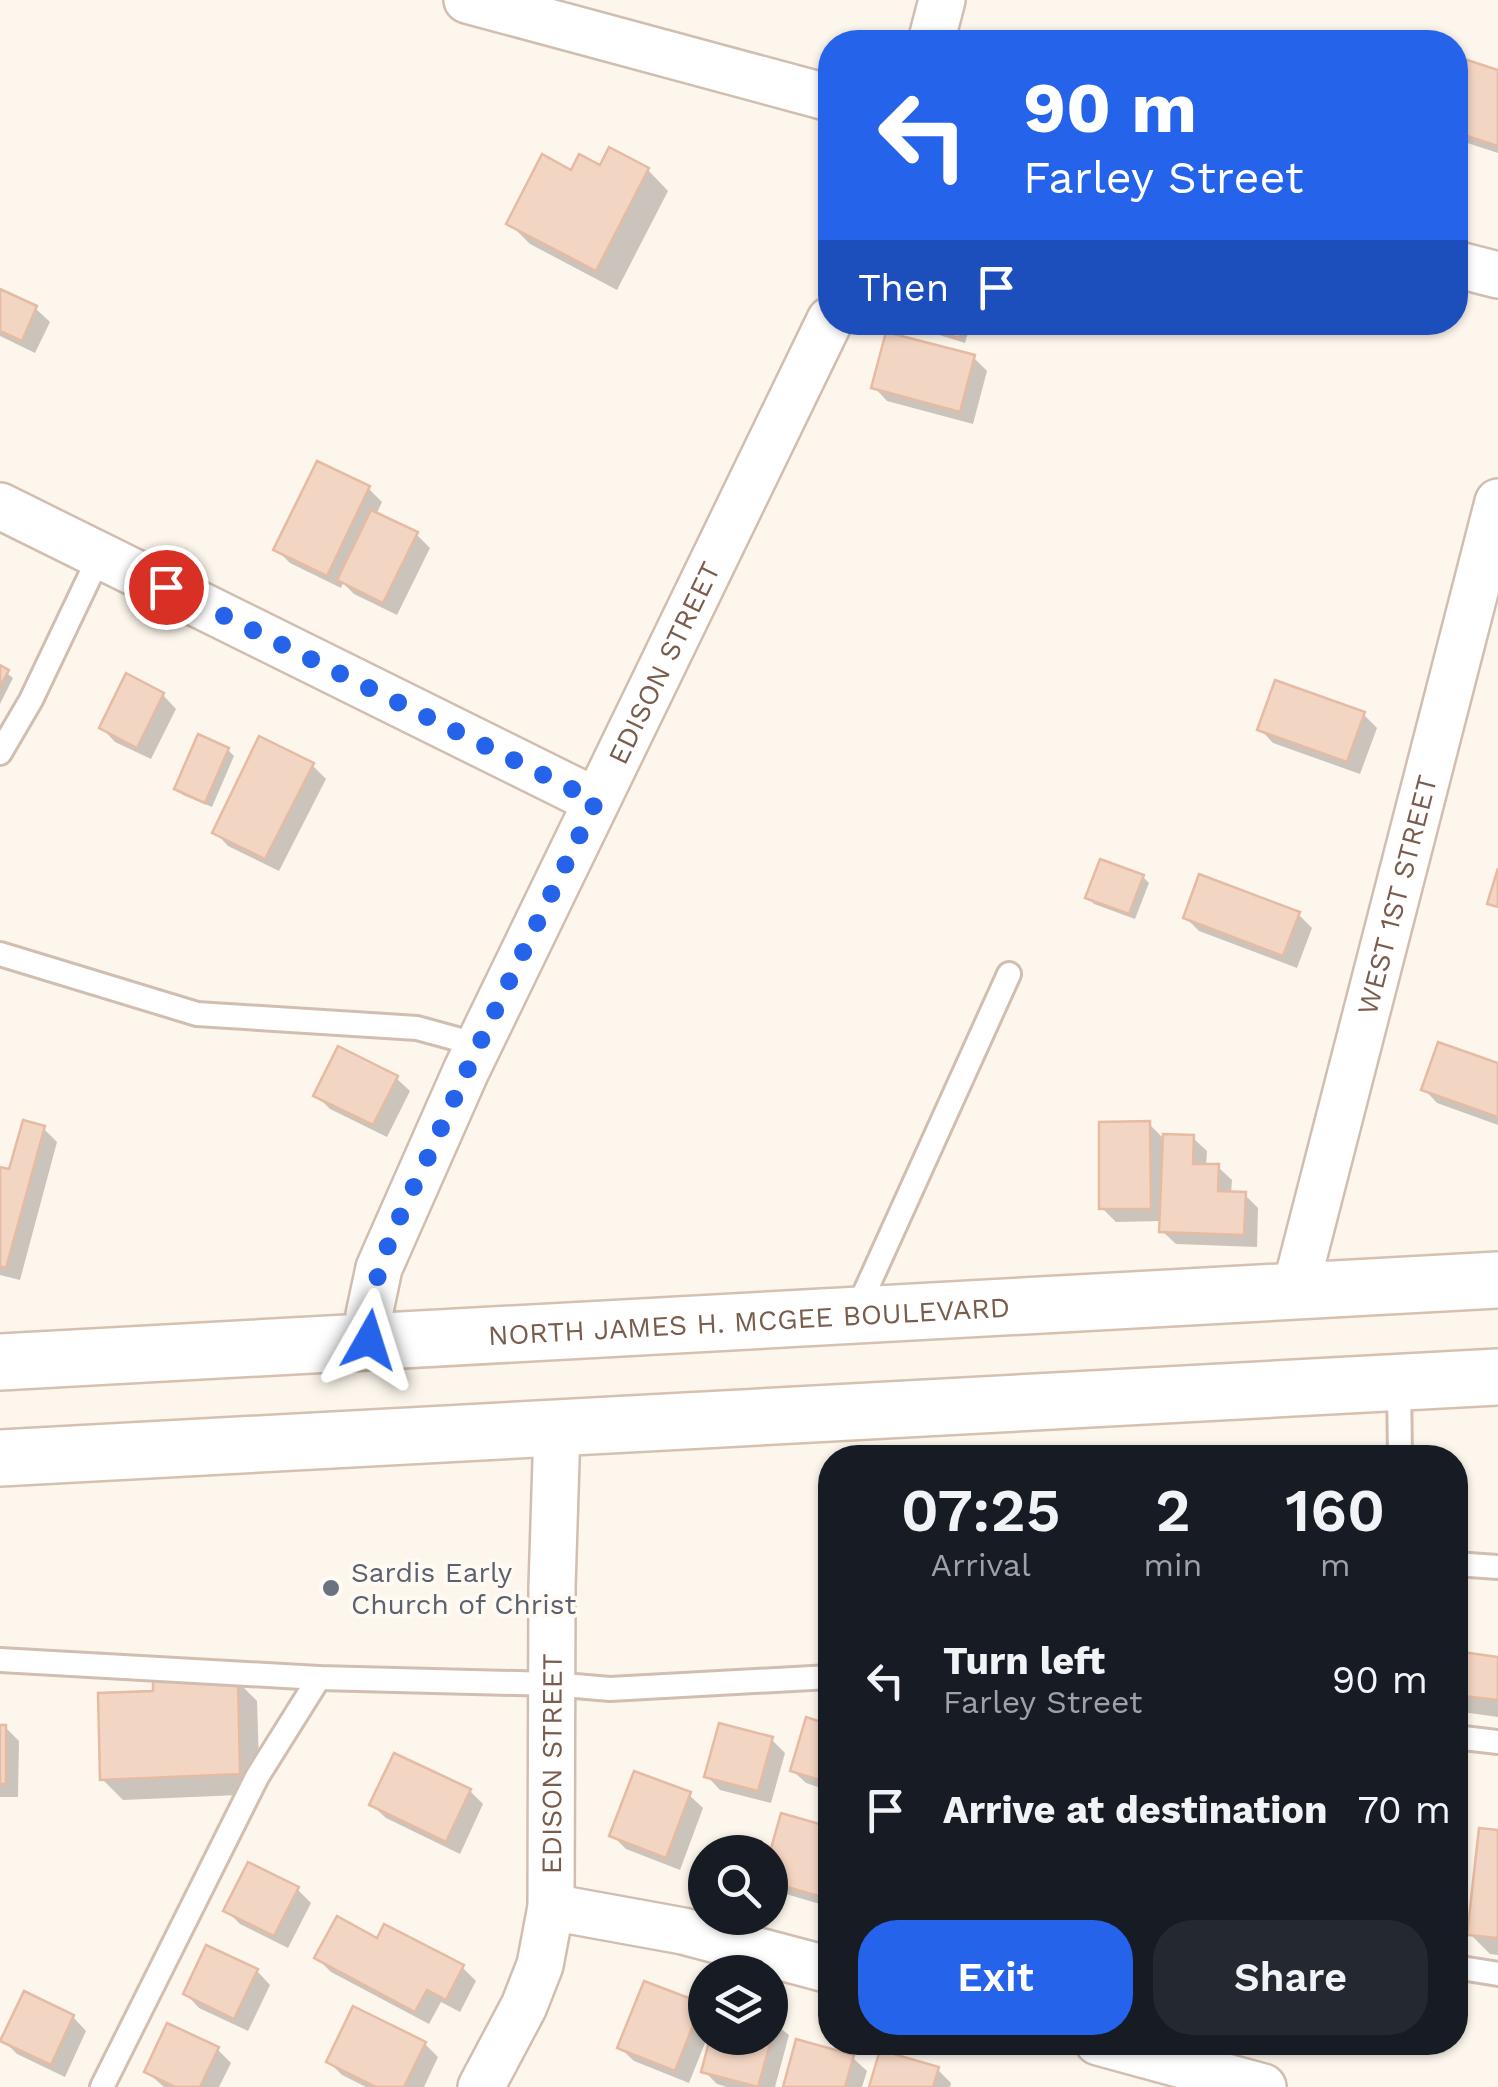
<!DOCTYPE html>
<html lang="en">
<head>
<meta charset="utf-8">
<style>
	:root { --surface:#171b24; --page:#242831; --text:#f1f3f6; --muted:#9ea1a6; --accent:#2563eb }
	body { margin:0; font-family:"Work Sans",sans-serif; background:var(--page); color:var(--text); height:100vh; display:flex; flex-direction:column; font-size:38px; white-space:nowrap }
	* { box-sizing:border-box; margin:0 }
	p { font-size:32px; color:var(--muted) }
	.icon { flex:none; width:55px; height:55px; fill:none; stroke:currentColor; stroke-width:2; stroke-linecap:round; stroke-linejoin:round }
	.map { position:relative; flex:1; overflow:hidden }
	.panel { position:absolute; left:818px; top:1445px; width:650px; height:610px; display:flex; flex-direction:column; background:var(--surface); border-radius:40px; box-shadow:0 2px 8px #0004 }
	.panel>* { flex:none }
	.guide { position:absolute; left:818px; top:30px; width:650px; height:305px; border-radius:40px; box-shadow:0 2px 8px #0004; background:#2563eb; color:#fff; overflow:hidden }
	.tools { position:absolute; left:688px; top:1835px; display:grid; gap:20px }
	.tools a { display:grid; place-items:center; width:100px; height:100px; border-radius:50%; background:var(--surface); box-shadow:0 2px 8px #0004; font-size:50px }
	.pin { position:absolute; display:grid; place-items:center; width:85px; height:85px; color:#fff; margin:-42px; border:5px solid #fff; border-radius:50%; box-shadow:0 2px 10px #0007 }
	.me { position:absolute; width:110px; margin:-55px; rotate:6deg; stroke-linejoin:round; filter:drop-shadow(0 0 8px #0008) }
	.turn { display:flex; align-items:center; gap:35px; height:210px; padding:0 40px; font-size:45px }
	.turn .icon { width:130px; height:130px; stroke-width:2.5 }
	.turn b { display:block; font-size:70px; line-height:85px }
	.then { display:flex; align-items:center; height:95px; padding:0 40px; background:#0003; gap:20px; font-size:38px }
	.eta { display:flex; justify-content:space-evenly; align-items:center; height:170px; text-align:center }
	.eta b { font-size:60px; font-weight:600; line-height:70px }
	.cta { display:flex; gap:20px; margin-top:auto; padding:20px 40px }
	.cta a { flex:1; height:115px; border-radius:40px; background:var(--accent); color:#fff; font-size:40px; font-weight:600; line-height:115px; text-align:center }
	.cta a+a { background:var(--page); color:var(--text) }
	ul { padding:0; list-style:none }
	li { display:flex; align-items:center; gap:30px; height:130px; padding:0 40px }
	li div { flex:1 }
	li b { display:block; font-size:38px }
	li em { font-style:normal }
	.map>svg:first-child { display:block }
	.shadow { fill:#0003 }
	.building { fill:#f3d5c3; stroke:#e6bba3; stroke-width:2.5 }
	.lines { fill:none; stroke-linecap:round; stroke-linejoin:round }
	.lane-casing { stroke:#d1beb0; stroke-width:28 }
	.street-casing { stroke:#d1beb0; stroke-width:50 }
	.secondary-casing { stroke:#d6c0b0; stroke-width:60 }
	.lane { stroke:#fff; stroke-width:22 }
	.street { stroke:#fff; stroke-width:45 }
	.secondary { stroke:#fff; stroke-width:55 }
	.route { stroke:#2563eb; stroke-width:18; stroke-dasharray:0 32.4 }
	.worship-dot { fill:#6b7280; stroke:#fffaf3; stroke-width:4 }
	.labels { text-anchor:middle; stroke-width:8; stroke-linejoin:round; paint-order:stroke }
	.street-label { font-size:28px; fill:#7a5c4d; stroke:#fffaf3 }
	.worship-label { font-size:28px; fill:#5b616d; stroke:#fffaf3; text-anchor:start }
</style>
</head>
<body>
<div class="map">
<svg width="1498" height="2087" viewBox="0 0 1498 2087">
	<rect width="100%" height="100%" fill="#fdf6ec"/>
	<!-- shadow -->
	<g class="shadow">
		<path d="M 1455,59 L 1498,73 L 1498,153 L 1455,139 Z"/>
		<path d="M 601,169 L 648,170 L 668,191 L 617,290 L 530,244 L 509,223 L 572,173 Z"/>
		<path d="M 0,292 L 36,309 L 50,322 L 35,353 L 0,336 Z"/>
		<path d="M 911,322 L 971,322 L 965,343 L 917,328 Z"/>
		<path d="M 973,357 L 987,371 L 973,424 L 887,401 L 874,387 Z"/>
		<path d="M 368,488 L 382,502 L 376,515 L 416,534 L 430,548 L 397,615 L 354,594 L 343,583 L 341,588 L 290,563 L 276,549 Z"/>
		<path d="M 0,668 L 13,678 L 0,704 Z"/>
		<path d="M 163,695 L 176,709 L 151,759 L 115,742 L 102,728 Z"/>
		<path d="M 1363,714 L 1377,728 L 1360,774 L 1273,743 L 1260,729 Z"/>
		<path d="M 228,750 L 234,756 L 212,807 L 183,795 L 177,789 Z"/>
		<path d="M 312,765 L 326,779 L 279,871 L 228,846 L 215,832 Z"/>
		<path d="M 1143,877 L 1149,883 L 1135,919 L 1094,904 L 1088,898 Z"/>
		<path d="M 1298,914 L 1312,928 L 1297,968 L 1199,931 L 1186,918 Z"/>
		<path d="M 1498,1066 L 1498,1125 L 1437,1103 L 1424,1089 Z"/>
		<path d="M 396,1078 L 410,1091 L 387,1137 L 330,1109 L 316,1095 Z"/>
		<path d="M 1149,1124 L 1165,1140 L 1193,1138 L 1207,1151 L 1206,1166 L 1218,1167 L 1232,1180 L 1231,1194 L 1245,1195 L 1258,1208 L 1257,1247 L 1176,1244 L 1162,1231 L 1162,1221 L 1116,1222 L 1102,1208 Z"/>
		<path d="M 43,1128 L 57,1142 L 20,1280 L 0,1275 L 0,1169 L 11,1172 Z"/>
		<path d="M 1455,1654 L 1498,1659 L 1498,1717 L 1462,1712 L 1455,1706 Z"/>
		<path d="M 237,1681 L 257,1701 L 260,1794 L 123,1800 L 102,1779 Z"/>
		<path d="M 0,1727 L 5,1727 L 19,1741 L 18,1797 L 0,1797 Z"/>
		<path d="M 830,1727 L 830,1791 L 806,1783 L 792,1770 Z"/>
		<path d="M 771,1739 L 785,1753 L 771,1803 L 720,1790 L 707,1776 Z"/>
		<path d="M 470,1791 L 483,1804 L 460,1854 L 386,1818 L 372,1805 Z"/>
		<path d="M 689,1795 L 703,1808 L 680,1870 L 626,1849 L 612,1835 Z"/>
		<path d="M 830,1830 L 830,1907 L 779,1892 L 770,1884 L 770,1861 Z"/>
		<path d="M 1498,1833 L 1498,1955 L 1490,1954 L 1470,1934 Z"/>
		<path d="M 297,1889 L 311,1903 L 288,1948 L 240,1924 L 226,1910 Z"/>
		<path d="M 378,1941 L 463,1968 L 476,1981 L 460,2012 L 441,2002 L 429,2024 L 331,1972 L 317,1958 Z"/>
		<path d="M 257,1971 L 270,1985 L 248,2031 L 199,2008 L 186,1994 Z"/>
		<path d="M 700,2005 L 705,2009 L 707,2038 L 689,2083 L 634,2061 L 620,2048 Z"/>
		<path d="M 73,2017 L 86,2031 L 65,2077 L 17,2054 L 3,2040 Z"/>
		<path d="M 770,2020 L 789,2035 L 775,2087 L 727,2087 L 717,2084 L 704,2071 L 713,2038 L 770,2038 Z"/>
		<path d="M 425,2044 L 438,2057 L 424,2087 L 366,2087 L 342,2075 L 329,2062 Z"/>
		<path d="M 217,2049 L 231,2063 L 219,2087 L 164,2087 L 147,2072 Z"/>
		<path d="M 853,2058 L 867,2071 L 862,2087 L 785,2087 Z"/>
		<path d="M 937,2069 L 951,2083 L 950,2087 L 872,2087 Z"/>
	</g>
	<!-- building -->
	<g class="building">
		<path d="M 1455,56 L 1498,70 L 1498,146 L 1455,132 Z"/>
		<path d="M 609,147 L 649,168 L 596,271 L 506,224 L 542,154 L 571,170 L 579,154 L 600,165 Z"/>
		<path d="M 0,289 L 37,306 L 22,341 L 0,331 Z"/>
		<path d="M 908,322 L 964,322 L 959,338 Z"/>
		<path d="M 886,332 L 975,355 L 960,412 L 871,388 Z"/>
		<path d="M 317,461 L 370,486 L 327,576 L 273,550 Z"/>
		<path d="M 371,510 L 418,532 L 383,603 L 337,580 Z"/>
		<path d="M 0,665 L 9,670 L 0,687 Z"/>
		<path d="M 126,673 L 164,693 L 137,748 L 99,728 Z"/>
		<path d="M 1275,680 L 1365,712 L 1347,762 L 1257,730 Z"/>
		<path d="M 198,734 L 229,748 L 205,803 L 174,789 Z"/>
		<path d="M 259,736 L 314,763 L 265,859 L 212,833 Z"/>
		<path d="M 1100,859 L 1144,875 L 1129,914 L 1085,898 Z"/>
		<path d="M 1498,868 L 1498,907 L 1487,904 Z"/>
		<path d="M 1199,874 L 1300,912 L 1283,956 L 1183,918 Z"/>
		<path d="M 1438,1042 L 1498,1063 L 1498,1117 L 1421,1090 Z"/>
		<path d="M 338,1046 L 398,1076 L 373,1125 L 313,1096 Z"/>
		<path d="M 23,1120 L 45,1126 L 6,1268 L 0,1266 L 0,1167 L 9,1169 Z"/>
		<path d="M 1150,1121 L 1151,1209 L 1099,1209 L 1099,1122 Z"/>
		<path d="M 1163,1134 L 1194,1135 L 1193,1164 L 1219,1164 L 1218,1191 L 1246,1192 L 1244,1235 L 1159,1232 Z"/>
		<path d="M 1455,1651 L 1498,1657 L 1498,1700 L 1455,1695 Z"/>
		<path d="M 238,1678 L 240,1774 L 100,1780 L 98,1693 L 153,1691 L 153,1681 Z"/>
		<path d="M 806,1717 L 830,1725 L 830,1783 L 790,1771 Z"/>
		<path d="M 719,1723 L 773,1737 L 758,1791 L 704,1777 Z"/>
		<rect x="0" y="1725" width="6" height="59"/>
		<path d="M 394,1753 L 471,1789 L 446,1842 L 369,1805 Z"/>
		<path d="M 634,1771 L 691,1792 L 666,1858 L 609,1836 Z"/>
		<path d="M 781,1813 L 830,1827 L 830,1868 L 822,1897 L 770,1882 L 770,1852 Z"/>
		<path d="M 1479,1828 L 1498,1830 L 1498,1938 L 1467,1935 Z"/>
		<path d="M 248,1862 L 299,1887 L 274,1936 L 223,1911 Z"/>
		<path d="M 337,1916 L 377,1938 L 384,1924 L 464,1965 L 446,2000 L 427,1990 L 415,2012 L 314,1958 Z"/>
		<path d="M 206,1945 L 258,1969 L 234,2019 L 183,1994 Z"/>
		<path d="M 644,1981 L 702,2003 L 675,2071 L 617,2048 Z"/>
		<path d="M 24,1991 L 74,2015 L 51,2065 L 0,2041 Z"/>
		<path d="M 353,2006 L 426,2042 L 404,2087 L 376,2087 L 326,2062 Z"/>
		<path d="M 770,2017 L 777,2019 L 758,2087 L 701,2072 L 710,2038 L 770,2038 Z"/>
		<path d="M 167,2023 L 219,2047 L 200,2087 L 175,2087 L 144,2072 Z"/>
		<path d="M 796,2039 L 854,2055 L 845,2087 L 783,2087 Z"/>
		<path d="M 880,2050 L 939,2067 L 933,2087 L 869,2087 Z"/>
	</g>
	<g class="lines">
		<defs>
			<g id="lane">
				<path d="M 0,753 L 31,700 L 100,555"/>
				<path d="M 0,954 L 197,1014 L 417,1028 L 479,1045"/>
				<path d="M 855,1314 L 1009,974"/>
				<path d="M 1399,1383 L 1400,1458"/>
				<path d="M 1455,1564 L 1498,1567"/>
				<path d="M 0,1660 L 319,1678 L 552,1684 L 610,1689 L 830,1677"/>
				<path d="M 1455,1737 L 1498,1742"/>
				<path d="M 1455,1967 L 1498,1974"/>
				<path d="M 102,2087 L 257,1777 L 319,1678"/>
			</g>
			<g id="street">
				<path d="M 467,0 L 830,98"/>
				<path d="M 931,42 L 942,0"/>
				<path d="M 1455,264 L 1498,275"/>
				<path d="M 0,506 L 596,801"/>
				<path id="s1" d="M 1295,1290 L 1498,502"/>
				<path id="s2" d="M 369,1340 L 369,1315 L 379,1268 L 466,1071 L 830,320"/>
				<path d="M 551,1907 L 683,1931 L 830,1970"/>
				<path d="M 1098,2042 L 1263,2087"/>
				<path id="s3" d="M 481,2087 L 524,2006 L 540,1965 L 551,1907 L 552,1587 L 557,1429"/>
			</g>
			<g id="secondary">
				<path id="s4" d="M 0,1362 L 1498,1280"/>
				<path d="M 0,1458 L 1498,1377"/>
			</g>
		</defs>
		<!-- lane casing -->
		<use href="#lane" class="lane-casing"/>
		<!-- street casing -->
		<use href="#street" class="street-casing"/>
		<!-- secondary casing -->
		<use href="#secondary" class="secondary-casing"/>
		<!-- lane -->
		<use href="#lane" class="lane"/>
		<!-- street -->
		<use href="#street" class="street"/>
		<!-- secondary -->
		<use href="#secondary" class="secondary"/>
	</g>
	<g class="lines">
		<!-- route -->
		<path class="route" d="M 166,587 L 596,801 C 541,916 484,1030 433,1146 C 405,1208 368,1270 369,1340"/>
	</g>
	<!-- markers -->
	<circle class="worship-dot" cx="331" cy="1588" r="10"/>
	<g class="labels">
		<!-- street labels -->
		<g class="street-label">
			<text dy="10" stroke="none"><textPath href="#s2" startOffset="742">EDISON STREET</textPath></text>
			<text dy="10" stroke="none"><textPath href="#s1" startOffset="408">WEST 1ST STREET</textPath></text>
			<text dy="10" stroke="none"><textPath href="#s4" startOffset="750">NORTH JAMES H. MCGEE BOULEVARD</textPath></text>
			<text dy="10" stroke="none"><textPath href="#s3" startOffset="338">EDISON STREET</textPath></text>
		</g>
		<!-- worship labels -->
		<g class="worship-label">
			<text x="351" y="1582">Sardis Early<tspan x="351" dy="32">Church of Christ</tspan></text>
		</g>
	</g>
</svg>
<div class="tools">
<a><svg class="icon" aria-label="search" viewBox="0 0 24 24"><circle cx="10" cy="10" r="6"/><path d="M15 15l6 6"/></svg></a>
<a><svg class="icon" aria-label="layers" viewBox="0 0 24 24"><path d="M12 4l9 5-9 5-9-5zM3 14l9 5 9-5"/></svg></a>
</div>
<div class="pin" style="left:166px;top:587px;background:#d93025"><svg class="icon" aria-label="arrive" viewBox="0 0 24 24"><path d="M6 21V4h12l-3 4 3 4H6"/></svg></div>
<svg class="me" style="left:369px;top:1340px" viewBox="-20 -20 40 40"><path d="M0-17L14 15 0 8-14 15z" fill="#2563eb" stroke="#fff" stroke-width="4"/></svg>
<div class="guide">
<div class="turn"><svg class="icon" aria-label="left" viewBox="0 0 24 24"><path d="M17 20v-9H6M10 6l-5 5 5 5"/></svg><div><b>90 m</b>Farley Street</div></div>
<div class="then">Then<svg class="icon" aria-label="arrive" viewBox="0 0 24 24"><path d="M6 21V4h12l-3 4 3 4H6"/></svg></div>
</div>
<section class="panel">
<div class="eta">
<div><b>07:25</b><p>Arrival</p></div>
<div><b>2</b><p>min</p></div>
<div><b>160</b><p>m</p></div>
</div>
<ul>
<li><svg class="icon" aria-label="left" viewBox="0 0 24 24"><path d="M17 20v-9H6M10 6l-5 5 5 5"/></svg><div><b>Turn left</b><p>Farley Street</p></div><em>90 m</em></li>
<li><svg class="icon" aria-label="arrive" viewBox="0 0 24 24"><path d="M6 21V4h12l-3 4 3 4H6"/></svg><div><b>Arrive at destination</b></div><em>70 m</em></li>
</ul>
<div class="cta"><a>Exit</a><a>Share</a></div>
</section>
</div>
</body>
</html>
